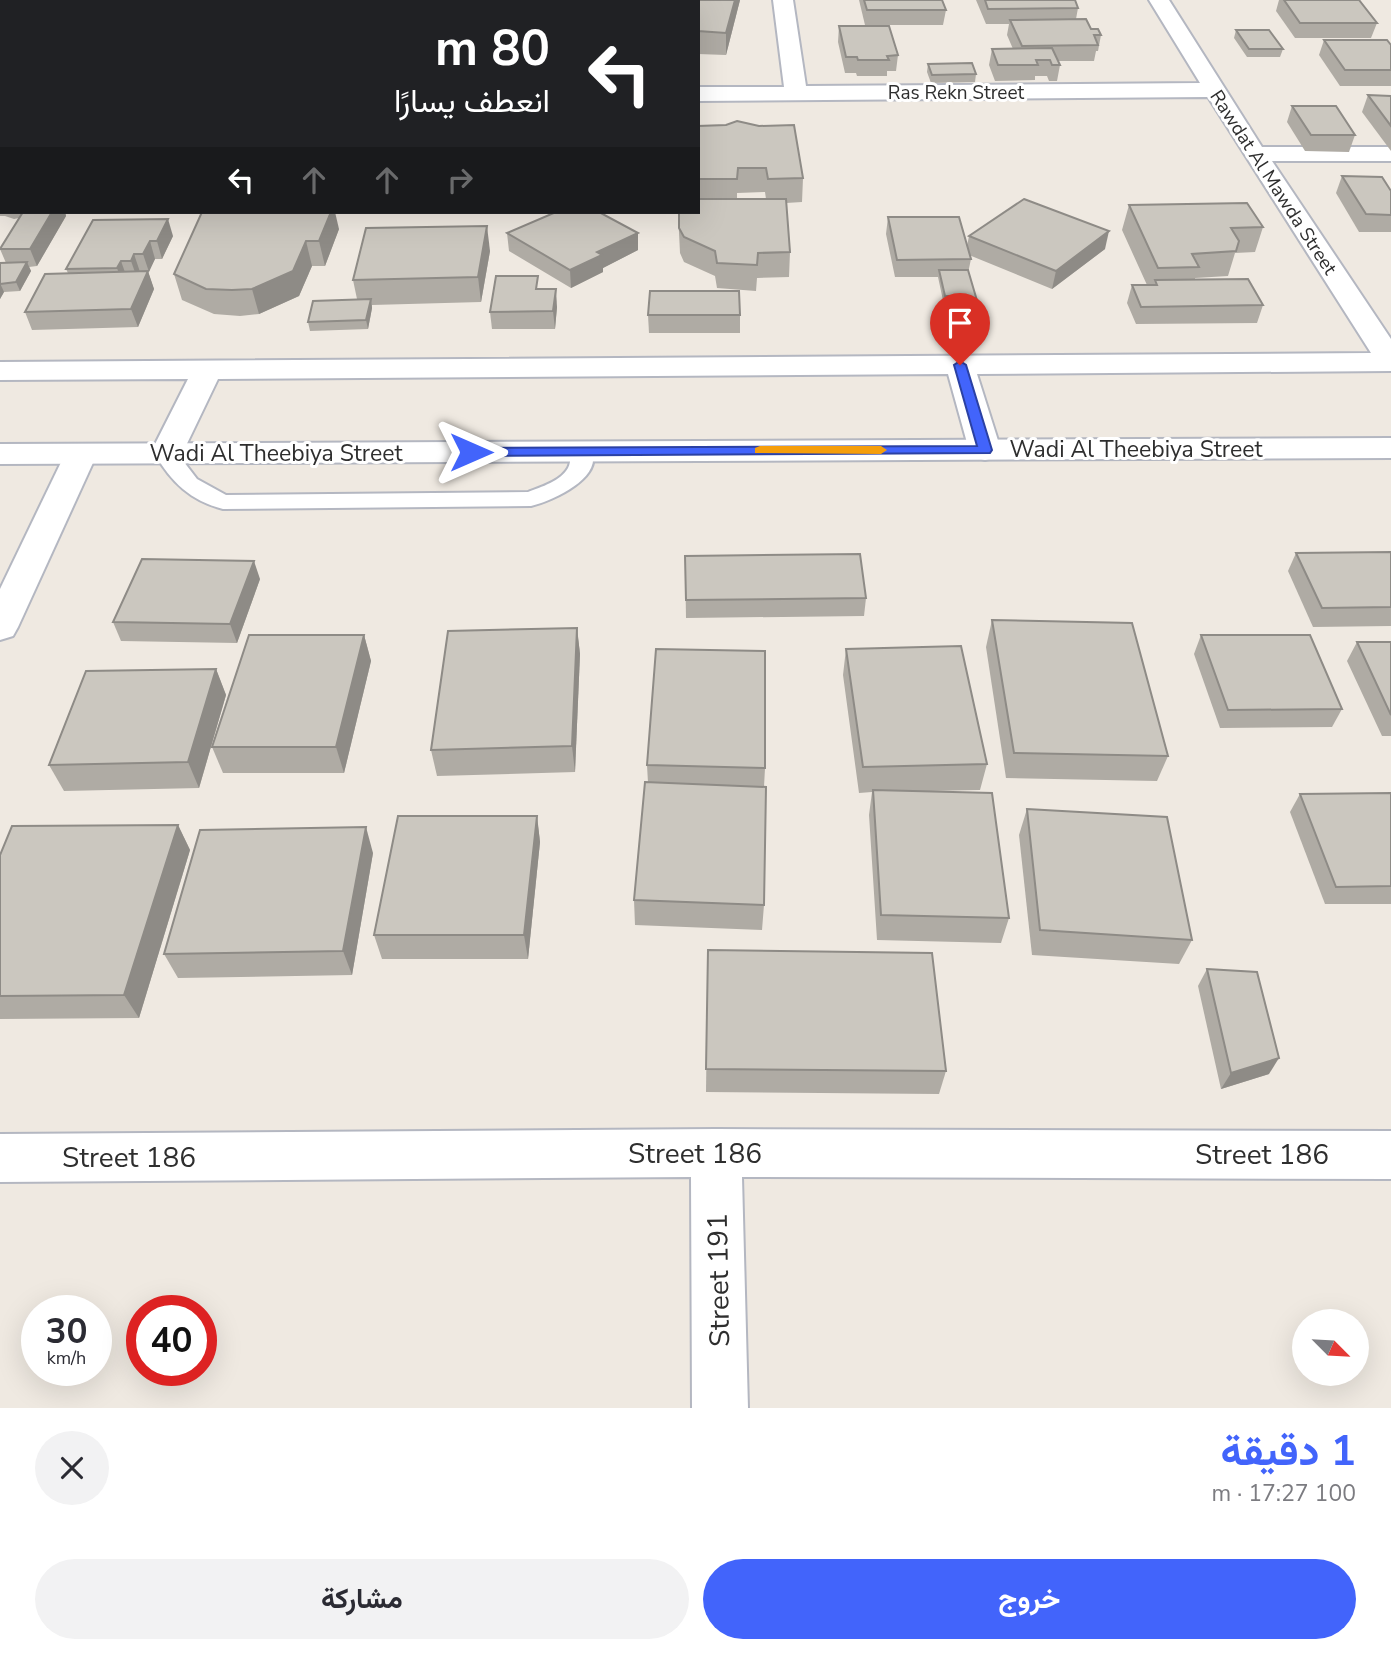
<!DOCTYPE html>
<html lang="ar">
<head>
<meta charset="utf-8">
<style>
	:root { --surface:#fff; --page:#f2f2f3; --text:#2b2b33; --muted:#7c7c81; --accent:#4264fb }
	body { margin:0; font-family:"Nunito Sans",Vazirmatn,sans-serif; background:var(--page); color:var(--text); direction:rtl; height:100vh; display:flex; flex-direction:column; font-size:26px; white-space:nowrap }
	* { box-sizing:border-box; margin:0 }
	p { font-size:23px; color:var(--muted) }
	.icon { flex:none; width:38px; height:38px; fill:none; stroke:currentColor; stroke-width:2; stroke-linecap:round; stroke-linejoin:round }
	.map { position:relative; height:1408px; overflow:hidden; direction:ltr }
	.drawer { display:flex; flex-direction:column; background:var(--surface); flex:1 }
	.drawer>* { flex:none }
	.guide { position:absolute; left:0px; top:0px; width:700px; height:214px; box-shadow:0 7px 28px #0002; direction:rtl; background:#202124; color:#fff; overflow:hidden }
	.needle { width:46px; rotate:114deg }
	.tools { position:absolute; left:1292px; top:1309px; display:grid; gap:14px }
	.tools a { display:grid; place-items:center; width:77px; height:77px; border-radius:50%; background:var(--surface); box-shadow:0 7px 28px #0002; font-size:35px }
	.speed { position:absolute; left:21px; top:1295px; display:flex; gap:14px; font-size:35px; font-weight:700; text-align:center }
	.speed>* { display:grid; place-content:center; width:91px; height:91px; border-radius:50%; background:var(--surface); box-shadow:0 7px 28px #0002; line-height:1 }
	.speed small { font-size:18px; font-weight:400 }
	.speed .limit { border:10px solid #d22; background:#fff; color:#111 }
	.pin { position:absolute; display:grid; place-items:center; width:60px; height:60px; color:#fff; margin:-72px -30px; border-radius:50% 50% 50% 0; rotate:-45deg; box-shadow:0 0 7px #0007 }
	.pin .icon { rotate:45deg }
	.me { position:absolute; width:77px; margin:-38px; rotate:90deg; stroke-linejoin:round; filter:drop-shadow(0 0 5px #0008) }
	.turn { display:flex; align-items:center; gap:24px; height:147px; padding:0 35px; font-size:32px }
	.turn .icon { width:91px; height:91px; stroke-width:2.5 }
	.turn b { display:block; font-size:49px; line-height:60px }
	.lanes { display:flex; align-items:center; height:66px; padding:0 35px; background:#0003; justify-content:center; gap:35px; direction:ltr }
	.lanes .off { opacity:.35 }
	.round { display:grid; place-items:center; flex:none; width:74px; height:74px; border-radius:37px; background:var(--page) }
	.head { display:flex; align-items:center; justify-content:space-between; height:119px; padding:0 35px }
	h1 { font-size:42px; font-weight:700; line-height:52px; color:var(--accent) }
	.primary-button { display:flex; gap:14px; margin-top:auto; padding:14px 35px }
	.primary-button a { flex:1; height:80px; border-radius:42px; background:var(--accent); color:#fff; font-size:28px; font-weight:700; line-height:80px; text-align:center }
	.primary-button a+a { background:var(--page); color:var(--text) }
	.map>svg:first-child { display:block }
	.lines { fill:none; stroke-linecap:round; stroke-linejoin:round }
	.lane-casing { stroke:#b4b7c1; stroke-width:4 }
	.street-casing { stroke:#b4b7c1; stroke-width:4 }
	.secondary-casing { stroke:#b4b7c1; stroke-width:4 }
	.lane { fill:#fff; fill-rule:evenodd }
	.street { fill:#fff; fill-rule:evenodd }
	.secondary { fill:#fff; fill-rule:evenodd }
	.wall { fill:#afaba4; fill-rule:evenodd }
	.shaded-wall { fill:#8e8b86 }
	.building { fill:#cbc7bf; stroke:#8e8b86; stroke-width:2 }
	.route { fill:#4264fb; stroke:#2b41a3; stroke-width:2 }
	.slow { fill:#f59e0b }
	.labels { text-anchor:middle; stroke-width:6; stroke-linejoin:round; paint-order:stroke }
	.far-street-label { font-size:19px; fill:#2e2e2e; stroke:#fff }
	.street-label { font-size:23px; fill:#2e2e2e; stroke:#fff }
	.near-street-label { font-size:28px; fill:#2e2e2e; stroke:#fff }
</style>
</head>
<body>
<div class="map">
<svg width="1391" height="1408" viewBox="0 0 1391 1408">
	<rect width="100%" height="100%" fill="#efe9e1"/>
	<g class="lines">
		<defs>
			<path id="lane" d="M 581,444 L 589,446 C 609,476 552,501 531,506 L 223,509 C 191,501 171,482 155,454 L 158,449 L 174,449 L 197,479 L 226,495 L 528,492 C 541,487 561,481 568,468 C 572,461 569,453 573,446 Z"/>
			<g id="street">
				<path d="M 13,0 L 33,0 L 12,2 Z"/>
				<rect x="388" y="0" width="20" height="2"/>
				<path d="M 773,0 L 793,0 L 806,86 L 1200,83 L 1149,0 L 1169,0 L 1262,147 L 1391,147 L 1391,161 L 1272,161 L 1391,339 L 1391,371 L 977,374 L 1001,450 L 996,457 L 985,460 L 974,457 L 969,450 L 948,374 L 218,379 L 182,454 L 177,461 L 166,464 L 155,461 L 150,454 L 188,379 L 0,380 L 0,362 L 1371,353 L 1208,97 L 698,101 L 698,87 L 784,87 Z"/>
				<path d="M 0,20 L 2,20 L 0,34 Z"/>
				<rect x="0" y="93" width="2" height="14"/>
				<path d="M 81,444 L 92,447 L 97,454 L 18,627 L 13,636 L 0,640 L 0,589 L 65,454 L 70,447 Z"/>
				<path d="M 716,1129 L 1391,1131 L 1391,1179 L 742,1177 L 748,1408 L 692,1408 L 691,1177 L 0,1182 L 0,1134 Z"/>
			</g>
			<path id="secondary" d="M 1391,438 L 1391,458 L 0,464 L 0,444 Z"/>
		</defs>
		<!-- lane casing -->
		<use href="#lane" class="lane-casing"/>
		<!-- street casing -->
		<use href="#street" class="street-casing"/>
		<!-- secondary casing -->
		<use href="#secondary" class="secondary-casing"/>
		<!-- lane -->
		<use href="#lane" class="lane"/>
		<!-- street -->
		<use href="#street" class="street"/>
		<!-- secondary -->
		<use href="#secondary" class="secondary"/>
	</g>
	<!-- wall -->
	<g class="wall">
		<rect x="439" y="0" width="66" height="2"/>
		<path d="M 595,0 L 740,0 L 726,55 L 698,54 L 698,2 Z"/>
		<path d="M 859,0 L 942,0 L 946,10 L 943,25 L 865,25 Z"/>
		<path d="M 976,0 L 1075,0 L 1078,8 L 1076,19 L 1101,35 L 1098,51 L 1096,51 L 1094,61 L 1058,61 L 1060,65 L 1057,81 L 1049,81 L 1047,76 L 1035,76 L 1035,80 L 995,81 L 989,65 L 992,49 L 1013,49 L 1007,35 L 1009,24 L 986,24 Z"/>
		<path d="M 1279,0 L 1359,0 L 1377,23 L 1371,38 L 1295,38 L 1276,11 Z"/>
		<path d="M 839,26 L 898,55 L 896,71 L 887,71 L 887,76 L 857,76 L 856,73 L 845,73 L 838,42 Z"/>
		<path d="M 1236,30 L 1283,49 L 1280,57 L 1247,57 L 1234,38 Z"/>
		<path d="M 1324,40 L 1391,45 L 1391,86 L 1340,86 L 1319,55 Z"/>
		<path d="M 928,64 L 976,74 L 975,82 L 931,83 L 927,72 Z"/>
		<path d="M 1368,95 L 1391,96 L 1391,151 L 1362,112 Z"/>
		<path d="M 0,106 L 2,106 L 2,212 L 65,212 L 66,216 L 37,266 L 29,267 L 31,271 L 20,291 L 4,292 L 0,299 L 0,263 L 6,263 L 0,249 L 19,218 L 14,219 L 5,216 L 0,216 Z"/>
		<path d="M 1292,106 L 1355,135 L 1349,152 L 1305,151 L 1287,122 Z"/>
		<path d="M 698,126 L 803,178 L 802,202 L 786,203 L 790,252 L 789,277 L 757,278 L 756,291 L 717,288 L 715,276 L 684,262 L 680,253 L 678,212 L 698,212 ZM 765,192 L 766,199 L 737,199 L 737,193 Z"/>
		<path d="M 1342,176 L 1391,191 L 1391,232 L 1359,232 L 1336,193 Z"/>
		<path d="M 1129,205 L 1263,227 L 1255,252 L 1235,253 L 1228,276 L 1195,278 L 1195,279 L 1263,305 L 1257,323 L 1136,324 L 1127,303 L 1132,285 L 1147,285 L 1122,230 Z"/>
		<rect x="360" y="212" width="90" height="1"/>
		<path d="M 888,217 L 967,246 L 969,236 L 1105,249 L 1052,289 L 969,255 L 971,259 L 968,273 L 983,321 L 981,330 L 962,330 L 955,305 L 944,305 L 938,277 L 895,277 L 886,234 Z"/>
		<path d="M 93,220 L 173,236 L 162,259 L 155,259 L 148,272 L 154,289 L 138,327 L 32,330 L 25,312 L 68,273 L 66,269 Z"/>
		<path d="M 339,229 L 325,266 L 312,266 L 299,296 L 259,314 L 240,316 L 214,314 L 182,300 L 174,274 Z"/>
		<path d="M 507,233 L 638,250 L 603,268 L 603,272 L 571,288 L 509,251 Z"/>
		<path d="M 490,251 L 481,302 L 372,305 L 372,308 L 368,329 L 310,331 L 308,322 L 357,299 L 353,280 Z"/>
		<path d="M 539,289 L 557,307 L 555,329 L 492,329 L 490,312 Z"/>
		<path d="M 648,315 L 740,315 L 740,333 L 649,333 Z"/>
		<path d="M 1391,552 L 1391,626 L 1313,627 L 1288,571 L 1296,553 Z"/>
		<path d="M 685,556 L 866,598 L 864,616 L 686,618 Z"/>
		<path d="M 260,579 L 237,643 L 121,641 L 113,622 Z"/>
		<path d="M 992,620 L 1168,756 L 1157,781 L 1006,778 L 986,647 Z"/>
		<path d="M 577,628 L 580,654 L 575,772 L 437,776 L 431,750 Z"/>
		<path d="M 364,635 L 371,661 L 344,773 L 223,773 L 212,747 Z"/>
		<path d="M 1201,635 L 1342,709 L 1332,727 L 1220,728 L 1194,654 Z"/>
		<path d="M 1357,642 L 1391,642 L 1391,736 L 1382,736 L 1347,661 Z"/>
		<path d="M 846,649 L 987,764 L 980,790 L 929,791 L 1009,918 L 1001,943 L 877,940 L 869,815 L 872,792 L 859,793 L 843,675 Z"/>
		<path d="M 216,669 L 226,695 L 199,788 L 64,791 L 49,765 Z"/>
		<path d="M 647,765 L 765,768 L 764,787 L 764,905 L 762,930 L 635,925 L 634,900 L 648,783 Z"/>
		<path d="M 1391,793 L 1391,904 L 1325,904 L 1290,812 L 1300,794 Z"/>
		<path d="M 1027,809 L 1192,940 L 1179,964 L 1032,955 L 1019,835 Z"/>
		<path d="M 537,816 L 540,842 L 528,959 L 382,959 L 374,935 Z"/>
		<path d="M 178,825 L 190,850 L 139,1018 L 0,1019 L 0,855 Z"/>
		<path d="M 373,853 L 352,975 L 178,978 L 164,954 Z"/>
		<path d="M 708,950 L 946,1071 L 939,1094 L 706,1092 Z"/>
		<path d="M 1207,969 L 1269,1074 L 1221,1089 L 1198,986 Z"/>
	</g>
	<!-- shaded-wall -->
	<g class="shaded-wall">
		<path d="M 735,0 L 740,0 L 726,55 L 726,33 Z"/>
		<path d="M 52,212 L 65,212 L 66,216 L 37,266 L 30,249 Z"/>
		<path d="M 331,212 L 335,212 L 339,229 L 325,266 L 319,241 Z"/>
		<path d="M 168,219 L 173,236 L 162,259 L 157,241 Z"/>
		<path d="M 487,226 L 490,251 L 481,302 L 478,277 Z"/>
		<path d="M 1109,231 L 1105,249 L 1052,289 L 1056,271 Z"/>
		<path d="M 638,233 L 638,250 L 603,268 L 603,272 L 571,288 L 570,270 L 597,252 Z"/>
		<path d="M 150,241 L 155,259 L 149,272 L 143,254 Z"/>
		<path d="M 306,241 L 312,266 L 299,296 L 259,314 L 252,289 Z"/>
		<path d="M 134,254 L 140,272 L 137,278 L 131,261 Z"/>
		<path d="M 121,261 L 127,278 L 123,286 L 117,268 Z"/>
		<path d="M 27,262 L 31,271 L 20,291 L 16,282 Z"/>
		<path d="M 148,271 L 154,289 L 138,327 L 131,309 Z"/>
		<path d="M 0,283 L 4,292 L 0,299 Z"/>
		<path d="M 556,289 L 557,307 L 555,329 L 553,311 Z"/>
		<path d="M 371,299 L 372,308 L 368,329 L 366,320 Z"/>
		<path d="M 254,561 L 260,579 L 237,643 L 230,624 Z"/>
		<path d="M 577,628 L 580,654 L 575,772 L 572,746 Z"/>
		<path d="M 364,635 L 371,661 L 344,773 L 336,747 Z"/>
		<path d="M 216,669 L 226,695 L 199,788 L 188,762 Z"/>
		<path d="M 537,816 L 540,842 L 528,959 L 524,935 Z"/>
		<path d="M 178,825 L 190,850 L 139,1018 L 124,995 Z"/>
		<path d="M 366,827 L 373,853 L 352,975 L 343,951 Z"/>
		<path d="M 1279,1058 L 1269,1074 L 1221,1089 L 1231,1073 Z"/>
	</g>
	<!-- building -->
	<g class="building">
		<rect x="266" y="0" width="79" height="2"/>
		<path d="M 595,0 L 735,0 L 726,33 L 698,31 L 698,2 L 594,2 Z"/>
		<path d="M 864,0 L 942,0 L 946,10 L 867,10 Z"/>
		<path d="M 985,0 L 1075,0 L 1078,8 L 988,9 Z"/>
		<path d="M 1284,0 L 1359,0 L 1377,23 L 1300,23 Z"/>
		<path d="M 1086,19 L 1091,29 L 1098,29 L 1101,35 L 1094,35 L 1098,45 L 1022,46 L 1010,20 Z"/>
		<path d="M 839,26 L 889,26 L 898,55 L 887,56 L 889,60 L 858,60 L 857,57 L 846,57 Z"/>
		<path d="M 1236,30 L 1269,30 L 1283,49 L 1249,49 Z"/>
		<path d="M 1324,40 L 1387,40 L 1391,45 L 1391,70 L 1345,70 Z"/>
		<path d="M 1052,48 L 1060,65 L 1052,65 L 1050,60 L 1036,60 L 1038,65 L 998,65 L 992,49 Z"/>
		<path d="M 972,63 L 976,74 L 932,75 L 928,64 Z"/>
		<path d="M 1368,95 L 1391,96 L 1391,126 Z"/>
		<path d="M 0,106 L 2,106 L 2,129 L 0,132 Z"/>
		<path d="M 1292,106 L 1336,106 L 1355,135 L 1311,135 Z"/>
		<path d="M 737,121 L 759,126 L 794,125 L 803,178 L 768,179 L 766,168 L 738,168 L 737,179 L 698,179 L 698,126 L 726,125 Z"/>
		<rect x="0" y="132" width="2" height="61"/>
		<path d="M 1342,176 L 1382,177 L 1391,191 L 1391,215 L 1366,214 Z"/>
		<path d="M 698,199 L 786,199 L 790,252 L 758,253 L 757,265 L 717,263 L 715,251 L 684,237 L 679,228 L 679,212 L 698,212 Z"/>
		<path d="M 1024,199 L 1109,231 L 1056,271 L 969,236 Z"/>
		<path d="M 1247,203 L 1263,227 L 1231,228 L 1239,241 L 1236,251 L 1192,254 L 1199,267 L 1158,268 L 1129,205 Z"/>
		<path d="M 23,212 L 52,212 L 30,249 L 0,249 Z"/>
		<path d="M 202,212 L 331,212 L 319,241 L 306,241 L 293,271 L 252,289 L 232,290 L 206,289 L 174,274 Z"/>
		<path d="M 556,212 L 599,212 L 638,233 L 597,252 L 602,255 L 570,270 L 507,233 Z"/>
		<path d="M 888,217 L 959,217 L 971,259 L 897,260 Z"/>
		<path d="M 168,219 L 157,241 L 150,241 L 143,254 L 134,254 L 131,261 L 121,261 L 117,268 L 66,269 L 93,220 Z"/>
		<path d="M 487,226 L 478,277 L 353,280 L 366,228 Z"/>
		<path d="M 27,262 L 16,282 L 0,284 L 0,263 Z"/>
		<path d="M 939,270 L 968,270 L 983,321 L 964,321 L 957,296 L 945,296 Z"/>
		<path d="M 148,271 L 131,309 L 25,312 L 45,274 Z"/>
		<path d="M 496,276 L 538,276 L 536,289 L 556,289 L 553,311 L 490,312 Z"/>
		<path d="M 1248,279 L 1263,305 L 1141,307 L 1132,285 L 1157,285 L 1155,280 Z"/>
		<path d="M 650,291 L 739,291 L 740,315 L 648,315 Z"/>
		<path d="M 371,299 L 366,320 L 308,322 L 313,301 Z"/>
		<path d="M 1391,552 L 1391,607 L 1322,608 L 1296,553 Z"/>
		<path d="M 860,554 L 866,598 L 686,600 L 685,556 Z"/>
		<path d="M 142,559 L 254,561 L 230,624 L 113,622 Z"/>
		<path d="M 992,620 L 1132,623 L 1168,756 L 1014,753 Z"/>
		<path d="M 577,628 L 572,746 L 431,750 L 448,631 Z"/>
		<path d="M 249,635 L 364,635 L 336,747 L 212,747 Z"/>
		<path d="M 1201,635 L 1310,635 L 1342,709 L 1228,710 Z"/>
		<path d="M 1357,642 L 1391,642 L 1391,715 Z"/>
		<path d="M 961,646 L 987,764 L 863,767 L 846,649 Z"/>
		<path d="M 656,649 L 765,651 L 765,768 L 647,765 Z"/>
		<path d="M 216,669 L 188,762 L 49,765 L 86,671 Z"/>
		<path d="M 645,782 L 766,787 L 764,905 L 634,900 Z"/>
		<path d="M 873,790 L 992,793 L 1009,918 L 881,915 Z"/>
		<path d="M 1391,793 L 1391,886 L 1336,887 L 1300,794 Z"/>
		<path d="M 1027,809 L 1167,817 L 1192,940 L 1040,930 Z"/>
		<path d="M 398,816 L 537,816 L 524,935 L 374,935 Z"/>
		<path d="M 178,825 L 124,995 L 0,996 L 0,855 L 12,826 Z"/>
		<path d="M 366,827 L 343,951 L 164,954 L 200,830 Z"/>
		<path d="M 708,950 L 932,953 L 946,1071 L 706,1069 Z"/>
		<path d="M 1207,969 L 1257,972 L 1279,1058 L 1231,1073 Z"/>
	</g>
	<!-- route -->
	<path class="route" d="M 960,361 L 966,365 L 992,450 L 990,453 L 471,456 L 464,452 L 471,448 L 977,446 L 954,365 Z"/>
	<!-- slow -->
	<path class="slow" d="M 760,446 L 881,446 L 887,450 L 881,454 L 755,453 L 755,448 Z"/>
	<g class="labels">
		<!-- far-street labels -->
		<g class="far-street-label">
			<text x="956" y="99">Ras Rekn Street</text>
			<text transform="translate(1274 182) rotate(57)" y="7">Rawdat Al Mawda Street</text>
		</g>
		<!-- street labels -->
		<g class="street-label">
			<text x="1136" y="457">Wadi Al Theebiya Street</text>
			<text x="276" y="461">Wadi Al Theebiya Street</text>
		</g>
		<!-- near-street labels -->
		<g class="near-street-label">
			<text x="695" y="1163">Street 186</text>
			<text x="1262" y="1164">Street 186</text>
			<text x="129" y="1167">Street 186</text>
			<text transform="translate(718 1280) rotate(-91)" y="10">Street 191</text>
		</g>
	</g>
</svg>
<div class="tools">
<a><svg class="needle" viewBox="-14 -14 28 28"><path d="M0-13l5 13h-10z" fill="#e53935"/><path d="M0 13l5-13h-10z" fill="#7c7c81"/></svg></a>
</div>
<div class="speed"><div>30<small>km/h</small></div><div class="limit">40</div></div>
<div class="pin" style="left:960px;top:365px;background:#d93025"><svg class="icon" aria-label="arrive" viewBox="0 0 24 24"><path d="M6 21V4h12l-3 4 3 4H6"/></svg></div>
<svg class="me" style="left:471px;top:452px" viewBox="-20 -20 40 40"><path d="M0-17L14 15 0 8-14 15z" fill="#4264fb" stroke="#fff" stroke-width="4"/></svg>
<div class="guide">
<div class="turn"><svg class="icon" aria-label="left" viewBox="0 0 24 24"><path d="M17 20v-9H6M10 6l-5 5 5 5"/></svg><div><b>80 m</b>انعطف يسارًا</div></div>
<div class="lanes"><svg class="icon" aria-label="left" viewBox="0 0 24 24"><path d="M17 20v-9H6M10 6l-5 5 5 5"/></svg><svg class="icon off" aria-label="ahead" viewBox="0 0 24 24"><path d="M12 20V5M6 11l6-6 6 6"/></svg><svg class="icon off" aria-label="ahead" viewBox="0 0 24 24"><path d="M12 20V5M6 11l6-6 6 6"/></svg><svg class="icon off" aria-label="right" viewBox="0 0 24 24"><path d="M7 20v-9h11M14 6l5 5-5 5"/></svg></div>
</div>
</div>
<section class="drawer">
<div class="head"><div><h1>1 دقيقة</h1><p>100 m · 17:27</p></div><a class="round"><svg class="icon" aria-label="close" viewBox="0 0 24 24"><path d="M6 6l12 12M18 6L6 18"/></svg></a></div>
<div class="primary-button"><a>خروج</a><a>مشاركة</a></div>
</section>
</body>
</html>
